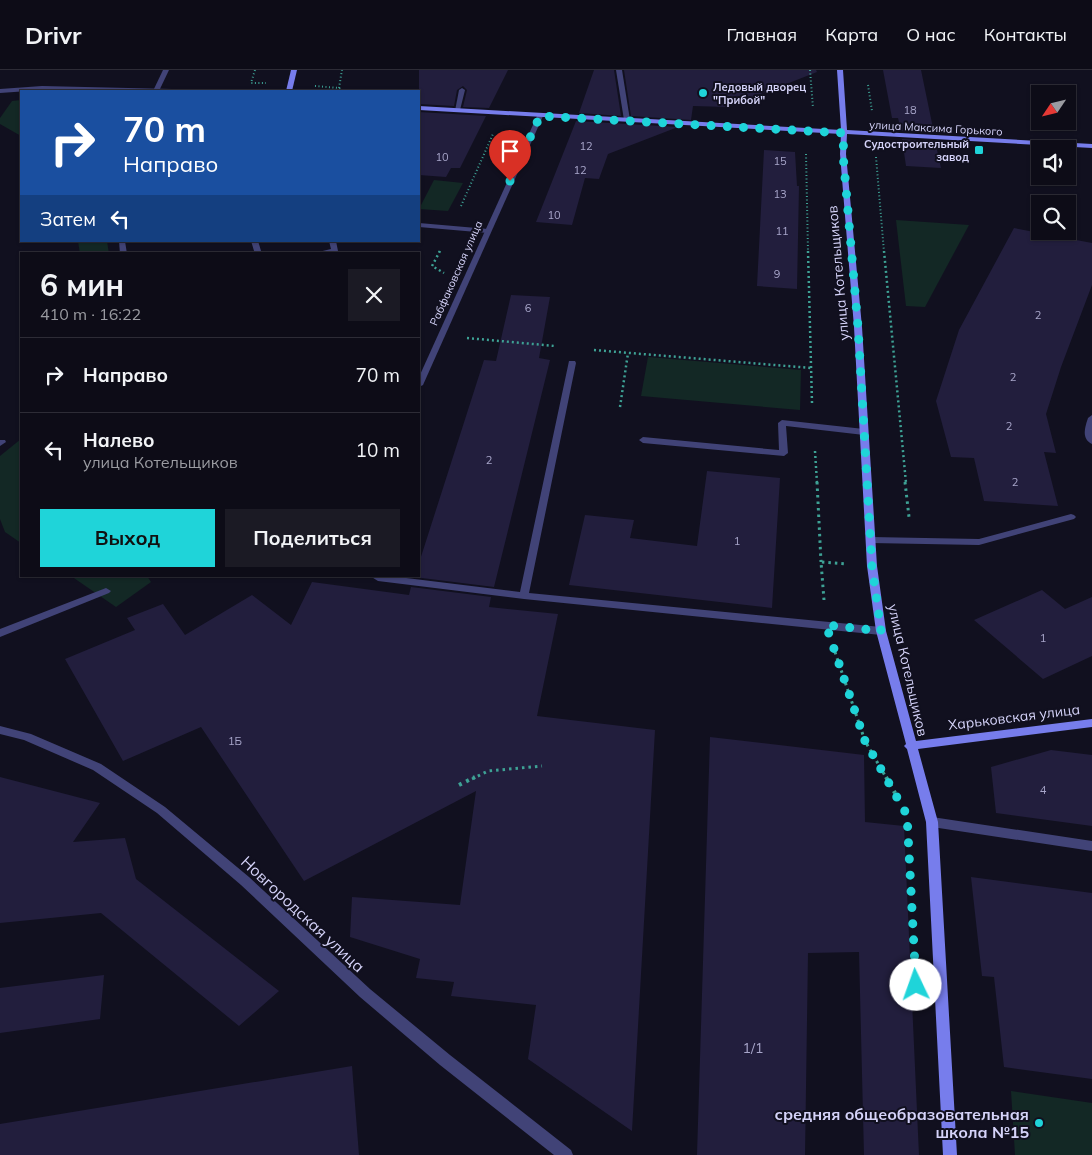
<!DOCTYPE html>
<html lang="ru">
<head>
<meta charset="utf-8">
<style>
	:root { --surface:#0d0c17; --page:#1b1a24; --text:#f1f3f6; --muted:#9a9ba1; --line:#2d2c36; --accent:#1fd4d9 }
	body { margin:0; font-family:Mulish,sans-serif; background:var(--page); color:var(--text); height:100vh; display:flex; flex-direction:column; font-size:19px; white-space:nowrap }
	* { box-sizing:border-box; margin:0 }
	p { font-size:16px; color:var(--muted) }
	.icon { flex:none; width:28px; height:28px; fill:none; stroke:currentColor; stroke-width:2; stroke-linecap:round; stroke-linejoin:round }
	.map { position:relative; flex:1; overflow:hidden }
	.sheet { position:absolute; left:20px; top:182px; width:400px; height:325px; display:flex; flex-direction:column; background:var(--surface); border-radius:0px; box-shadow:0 1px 4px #0004,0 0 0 1px var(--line) }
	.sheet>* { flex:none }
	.top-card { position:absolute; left:20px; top:20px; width:400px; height:152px; border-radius:0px; box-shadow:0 1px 4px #0004,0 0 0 1px var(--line); background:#1a4fa0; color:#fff; overflow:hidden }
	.needle { width:32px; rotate:235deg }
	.controls { position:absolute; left:1031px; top:15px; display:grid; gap:10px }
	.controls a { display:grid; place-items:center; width:45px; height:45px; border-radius:0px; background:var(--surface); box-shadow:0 1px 4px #0004,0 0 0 1px var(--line); font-size:25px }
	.pin { position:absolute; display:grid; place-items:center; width:42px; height:42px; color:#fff; margin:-51px -21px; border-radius:50% 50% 50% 0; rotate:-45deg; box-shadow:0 0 5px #0007 }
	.pin .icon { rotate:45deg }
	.me { position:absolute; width:55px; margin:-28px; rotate:357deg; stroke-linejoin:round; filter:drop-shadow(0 0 4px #0008) }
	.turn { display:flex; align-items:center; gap:18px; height:105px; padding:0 20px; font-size:22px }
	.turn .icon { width:65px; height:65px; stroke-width:2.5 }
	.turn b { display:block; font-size:35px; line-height:42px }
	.then { display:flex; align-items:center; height:48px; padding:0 20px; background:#0003; gap:10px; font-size:19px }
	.round { display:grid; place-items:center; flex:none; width:52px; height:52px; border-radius:0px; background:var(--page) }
	.head { display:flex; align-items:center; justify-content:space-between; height:85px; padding:0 20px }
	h1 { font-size:30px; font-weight:700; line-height:38px }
	.action { display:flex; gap:10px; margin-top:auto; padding:10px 20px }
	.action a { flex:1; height:58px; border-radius:0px; background:var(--accent); color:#111; font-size:20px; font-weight:700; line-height:58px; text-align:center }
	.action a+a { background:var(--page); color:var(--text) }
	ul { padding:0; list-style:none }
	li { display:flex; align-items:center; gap:15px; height:75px; padding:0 20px; border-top:1px solid var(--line) }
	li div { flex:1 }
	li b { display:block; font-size:19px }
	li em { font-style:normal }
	header { display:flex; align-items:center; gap:30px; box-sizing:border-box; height:70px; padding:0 25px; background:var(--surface); border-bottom:1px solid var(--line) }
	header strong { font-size:24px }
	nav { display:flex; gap:28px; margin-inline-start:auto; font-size:18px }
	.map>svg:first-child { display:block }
	.green { fill:#132825 }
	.building { fill:#221e3d }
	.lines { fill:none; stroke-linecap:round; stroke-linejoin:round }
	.path-far3 { stroke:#3ea295; stroke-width:2; stroke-dasharray:1 2.5; stroke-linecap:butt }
	.path-far2 { stroke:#3ea295; stroke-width:2.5; stroke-dasharray:2 3; stroke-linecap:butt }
	.path-far1 { stroke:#3ea295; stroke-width:3; stroke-dasharray:2.5 4; stroke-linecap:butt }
	.path { stroke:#3ea295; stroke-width:4; stroke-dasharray:3 5; stroke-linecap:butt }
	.lane { fill:#414377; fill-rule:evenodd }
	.street { fill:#414377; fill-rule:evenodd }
	.secondary { fill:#777dec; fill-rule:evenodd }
	.route { stroke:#1fd4d9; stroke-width:9; stroke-dasharray:0 16.2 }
	.poi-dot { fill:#1fd4d9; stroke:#11101f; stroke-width:2 }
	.labels { text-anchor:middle; stroke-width:4; stroke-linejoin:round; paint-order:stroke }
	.far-poi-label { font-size:11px; font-weight:bold; fill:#d5d3f9; stroke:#11101f; text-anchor:start }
	.number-label { font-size:11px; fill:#a8a6ca }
	.far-street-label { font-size:11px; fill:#d5d3f9; stroke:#11101f }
	.street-label { font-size:14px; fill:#d5d3f9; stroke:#11101f }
	.near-number-label { font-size:14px; fill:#a8a6ca }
	.near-street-label { font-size:16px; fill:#d5d3f9; stroke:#11101f }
	.near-poi-label { font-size:16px; font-weight:bold; fill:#d5d3f9; stroke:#11101f; text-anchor:end }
</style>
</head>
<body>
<header>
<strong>Drivr</strong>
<nav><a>Главная</a><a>Карта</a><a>О нас</a><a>Контакты</a></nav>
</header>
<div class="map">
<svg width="1092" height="1085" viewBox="0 0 1092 1085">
	<rect width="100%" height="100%" fill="#11101f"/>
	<!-- green -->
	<g class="green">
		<path d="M 21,30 L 21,66 L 0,54 L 0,48 L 12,31 Z"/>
		<path d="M 434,110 L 463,113 L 448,141 L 419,139 Z"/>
		<path d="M 896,150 L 969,155 L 925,237 L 906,236 Z"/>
		<path d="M 78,171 L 107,171 L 109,184 L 80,184 Z"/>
		<path d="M 648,287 L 801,300 L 800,340 L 641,326 Z"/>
		<path d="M 21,369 L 21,473 L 5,462 L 0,449 L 0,386 Z"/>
		<path d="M 71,506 L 147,506 L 151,512 L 116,537 Z"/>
		<path d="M 1011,1021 L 1092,1033 L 1092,1085 L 1015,1085 Z"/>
	</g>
	<!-- building -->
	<g class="building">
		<path d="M 419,0 L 508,0 L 489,38 L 463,37 L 467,20 L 463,16 L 457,20 L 454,36 L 419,34 Z"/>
		<path d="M 594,0 L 614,0 L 621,46 L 579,43 Z"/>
		<path d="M 624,0 L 816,0 L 817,2 L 727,37 L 693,36 L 691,50 L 631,46 Z"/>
		<path d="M 883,0 L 921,0 L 934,63 L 901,61 L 898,48 L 892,48 Z"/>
		<path d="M 419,42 L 486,46 L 460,98 L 451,98 L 446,107 L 419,105 Z"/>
		<path d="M 576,51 L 678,57 L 608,84 L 599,109 L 585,108 L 572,155 L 536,152 Z"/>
		<path d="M 902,69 L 935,71 L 941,98 L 906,96 Z"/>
		<path d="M 764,80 L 795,82 L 797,116 L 799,116 L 797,219 L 757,216 Z"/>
		<path d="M 1014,158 L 1092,173 L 1092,215 L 1061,297 L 1046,344 L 1056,383 L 1044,382 L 1058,436 L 984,431 L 974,388 L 951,387 L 936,331 L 959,260 Z"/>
		<path d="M 511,225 L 550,227 L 539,288 L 550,290 L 494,517 L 414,507 L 419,506 L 419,493 L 484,290 L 496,291 Z"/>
		<path d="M 707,401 L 780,408 L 772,538 L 569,515 L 585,445 L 634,450 L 630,468 L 697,476 Z"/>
		<path d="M 312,512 L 409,525 L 411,517 L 491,527 L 489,537 L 558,544 L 537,646 L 655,660 L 632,1061 L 528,989 L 536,935 L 451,926 L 454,912 L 416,908 L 420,889 L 350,867 L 352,827 L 460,835 L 476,721 L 304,811 L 201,657 L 123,691 L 65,589 L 135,560 L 127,548 L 163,534 L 185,565 L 252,525 L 291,555 Z"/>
		<path d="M 1042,520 L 1065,539 L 1092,527 L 1092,586 L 1043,609 L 974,550 Z"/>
		<path d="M 710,667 L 864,685 L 865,752 L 904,756 L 919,1085 L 864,1085 L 859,882 L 808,883 L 805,1085 L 697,1085 Z"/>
		<path d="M 1051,680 L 1092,685 L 1092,756 L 996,743 L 991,697 Z"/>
		<path d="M 0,707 L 100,733 L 73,772 L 125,768 L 136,809 L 279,921 L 239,956 L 101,843 L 0,853 Z"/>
		<path d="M 971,807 L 1092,823 L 1092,1009 L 1004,997 L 994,907 L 982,906 Z"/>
		<path d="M 104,905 L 100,949 L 0,963 L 0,918 Z"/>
		<path d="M 352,996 L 359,1085 L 0,1085 L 0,1054 Z"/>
	</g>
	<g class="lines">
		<!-- path-far3 -->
		<g class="path-far3">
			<path d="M 255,0 L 251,13 L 266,13"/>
			<path d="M 810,0 L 813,38"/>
			<path d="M 868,15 L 872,41"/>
			<path d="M 315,16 L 339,18 L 343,21"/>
			<path d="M 339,18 L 342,0"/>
			<path d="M 806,84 L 808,182"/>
			<path d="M 876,87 L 884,182"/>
			<path d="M 461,136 L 493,64"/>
			<path d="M 439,182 L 440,180"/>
		</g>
		<!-- path-far2 -->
		<g class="path-far2">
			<path d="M 440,181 L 432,196 L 444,203"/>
			<path d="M 808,181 L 812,333"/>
			<path d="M 884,181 L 906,413"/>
			<path d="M 467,268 L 555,276"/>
			<path d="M 594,280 L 811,298"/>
			<path d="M 620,337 L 628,283"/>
			<path d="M 815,381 L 817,413"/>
		</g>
		<!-- path-far1 -->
		<g class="path-far1">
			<path d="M 817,412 L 821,492"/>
			<path d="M 905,412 L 909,447"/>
			<path d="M 824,530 L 821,492 L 847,494"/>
			<path d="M 835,582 L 865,671 L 887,709"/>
			<path d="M 472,709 L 488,701 L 542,696"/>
		</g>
		<!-- path -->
		<g class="path">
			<path d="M 886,707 L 895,723"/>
			<path d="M 459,715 L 475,707"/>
		</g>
		<!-- lane -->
		<g class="lane">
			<path d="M 163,0 L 169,0 L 159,21 L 153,21 Z"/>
			<path d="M 462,18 L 465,20 L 460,40 L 455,41 L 459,20 Z"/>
			<path d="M 419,153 L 488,159 L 491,161 L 488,163 L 419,157 Z"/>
			<path d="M 119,171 L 125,171 L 127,184 L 120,184 Z"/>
			<path d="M 251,171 L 258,171 L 262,184 L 255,184 Z"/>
			<path d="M 329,171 L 336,171 L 338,181 L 337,182 L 310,184 L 331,179 Z"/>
			<path d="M 569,291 L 575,291 L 576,293 L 529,523 L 881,557 L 885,559 L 886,561 L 885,563 L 881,565 L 524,529 L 378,511 L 370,506 L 390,506 L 520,522 Z"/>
			<path d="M 1092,345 L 1092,374 C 1081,369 1085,357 1088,348 Z"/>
			<path d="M 782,350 L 864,359 L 868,362 L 864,365 L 786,356 L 788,383 L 784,386 L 643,373 L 639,370 L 643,367 L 779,380 L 778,353 Z"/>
			<path d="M 0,370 L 5,370 L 6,372 L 0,376 Z"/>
			<path d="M 1071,444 L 1074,445 L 1076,447 L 1074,449 L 979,475 L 871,473 L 866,470 L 871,467 L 979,469 Z"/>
			<path d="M 106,518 L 111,521 L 109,523 L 0,567 L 0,559 Z"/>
			<path d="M 932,747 L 1092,771 L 1092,781 L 932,757 L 928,755 L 926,752 L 928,749 Z"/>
		</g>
		<!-- street -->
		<g class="street">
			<path d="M 616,0 L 622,0 L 630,50 L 627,52 L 624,50 Z"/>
			<path d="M 42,16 L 172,19 L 175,21 L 42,20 L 0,23 L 0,19 Z"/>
			<path d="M 540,44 L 543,46 L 423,315 L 419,317 L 419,307 L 537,46 Z"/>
			<path d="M 0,656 L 31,664 L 101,694 L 165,737 L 249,807 L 370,919 L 450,985 L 571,1080 L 573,1085 L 554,1085 L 440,995 L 360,927 L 241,815 L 157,743 L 93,700 L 24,670 L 0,664 Z"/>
		</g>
		<!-- secondary -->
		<g class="secondary">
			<path d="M 291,0 L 297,0 L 292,21 L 286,21 Z"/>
			<path d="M 837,0 L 843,0 L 847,60 L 1092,74 L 1092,78 L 847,64 L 846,84 L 862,257 L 877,496 L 886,561 L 916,671 L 1092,649 L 1092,657 L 918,679 L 938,752 L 957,1085 L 943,1085 L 926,752 L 907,679 L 904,676 L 906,674 L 876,561 L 867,496 L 854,257 L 840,84 L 841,64 L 419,40 L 419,36 L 841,60 Z"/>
		</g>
	</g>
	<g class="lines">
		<!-- route -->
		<path class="route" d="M 510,111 L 540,46 L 844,63 L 843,84 L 858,257 L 872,496 L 881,561 L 826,555 L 865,671 L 907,745 L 916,915"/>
	</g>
	<!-- markers -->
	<g class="poi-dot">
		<circle cx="703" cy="23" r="5"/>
		<rect x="974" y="75" width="10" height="10" rx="2.5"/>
		<circle cx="1039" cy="1053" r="5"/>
	</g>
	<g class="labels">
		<!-- far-poi labels -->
		<g class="far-poi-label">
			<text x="713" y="21">Ледовый дворец<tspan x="713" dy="13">"Прибой"</tspan></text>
			<text x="969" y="78" text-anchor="end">Судостроительный<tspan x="969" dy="13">завод</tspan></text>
		</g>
		<!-- number labels -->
		<g class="number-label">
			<text x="910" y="44">18</text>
			<text x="586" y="80">12</text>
			<text x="442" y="91">10</text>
			<text x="780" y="95">15</text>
			<text x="580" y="104">12</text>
			<text x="780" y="128">13</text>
			<text x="554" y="149">10</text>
			<text x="782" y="165">11</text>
			<text x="777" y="208">9</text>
			<text x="528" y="242">6</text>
			<text x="1038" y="249">2</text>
			<text x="1013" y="311">2</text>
			<text x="1009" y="360">2</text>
			<text x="489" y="394">2</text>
			<text x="1015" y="416">2</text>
			<text x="737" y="475">1</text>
			<text x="1043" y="572">1</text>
			<text x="235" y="675">1Б</text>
			<text x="1043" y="724">4</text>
		</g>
		<!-- far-street labels -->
		<g class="far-street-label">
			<text transform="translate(936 58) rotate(3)" y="4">улица Максима Горького</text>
			<text transform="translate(456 203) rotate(-66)" y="4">Рабфаковская улица</text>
		</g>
		<!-- street labels -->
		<g class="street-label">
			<text transform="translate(838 203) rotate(-95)" y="5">улица Котельщиков</text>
			<text transform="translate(908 600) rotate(77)" y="5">улица Котельщиков</text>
			<text transform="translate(1014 647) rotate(-7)" y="5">Харьковская улица</text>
		</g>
		<!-- near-number labels -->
		<g class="near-number-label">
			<text x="753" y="983">1/1</text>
		</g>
		<!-- near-street labels -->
		<g class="near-street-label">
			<text transform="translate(303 844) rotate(43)" y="6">Новгородская улица</text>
		</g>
		<!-- near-poi labels -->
		<g class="near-poi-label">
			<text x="1029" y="1050">средняя общеобразовательная<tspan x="1029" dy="18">школа №15</tspan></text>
		</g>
	</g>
</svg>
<div class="controls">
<a><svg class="needle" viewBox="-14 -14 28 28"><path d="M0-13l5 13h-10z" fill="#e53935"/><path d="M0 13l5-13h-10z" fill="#9a9ba1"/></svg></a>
<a><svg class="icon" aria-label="sound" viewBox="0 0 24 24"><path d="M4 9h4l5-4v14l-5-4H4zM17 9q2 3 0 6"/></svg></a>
<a><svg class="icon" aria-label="search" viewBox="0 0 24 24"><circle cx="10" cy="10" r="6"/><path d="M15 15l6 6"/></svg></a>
</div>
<div class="pin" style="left:510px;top:111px;background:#d93025"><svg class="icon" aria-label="arrive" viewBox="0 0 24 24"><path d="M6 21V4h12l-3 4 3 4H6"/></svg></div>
<svg class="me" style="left:916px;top:915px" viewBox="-20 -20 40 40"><circle r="19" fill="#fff"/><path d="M0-13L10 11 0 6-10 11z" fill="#1fd4d9"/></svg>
<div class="top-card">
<div class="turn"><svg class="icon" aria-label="right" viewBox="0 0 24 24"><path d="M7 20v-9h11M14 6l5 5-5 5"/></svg><div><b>70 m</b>Направо</div></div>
<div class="then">Затем<svg class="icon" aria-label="left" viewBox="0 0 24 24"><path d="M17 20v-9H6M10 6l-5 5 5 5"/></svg></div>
</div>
<section class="sheet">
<div class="head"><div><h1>6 мин</h1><p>410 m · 16:22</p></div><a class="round"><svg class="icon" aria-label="close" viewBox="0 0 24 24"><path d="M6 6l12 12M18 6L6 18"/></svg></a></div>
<ul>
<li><svg class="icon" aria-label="right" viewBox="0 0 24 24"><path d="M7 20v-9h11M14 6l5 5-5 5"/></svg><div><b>Направо</b></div><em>70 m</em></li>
<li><svg class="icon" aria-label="left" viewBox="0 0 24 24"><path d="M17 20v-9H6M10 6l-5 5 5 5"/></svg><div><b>Налево</b><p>улица Котельщиков</p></div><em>10 m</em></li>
</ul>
<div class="action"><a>Выход</a><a>Поделиться</a></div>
</section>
</div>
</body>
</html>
